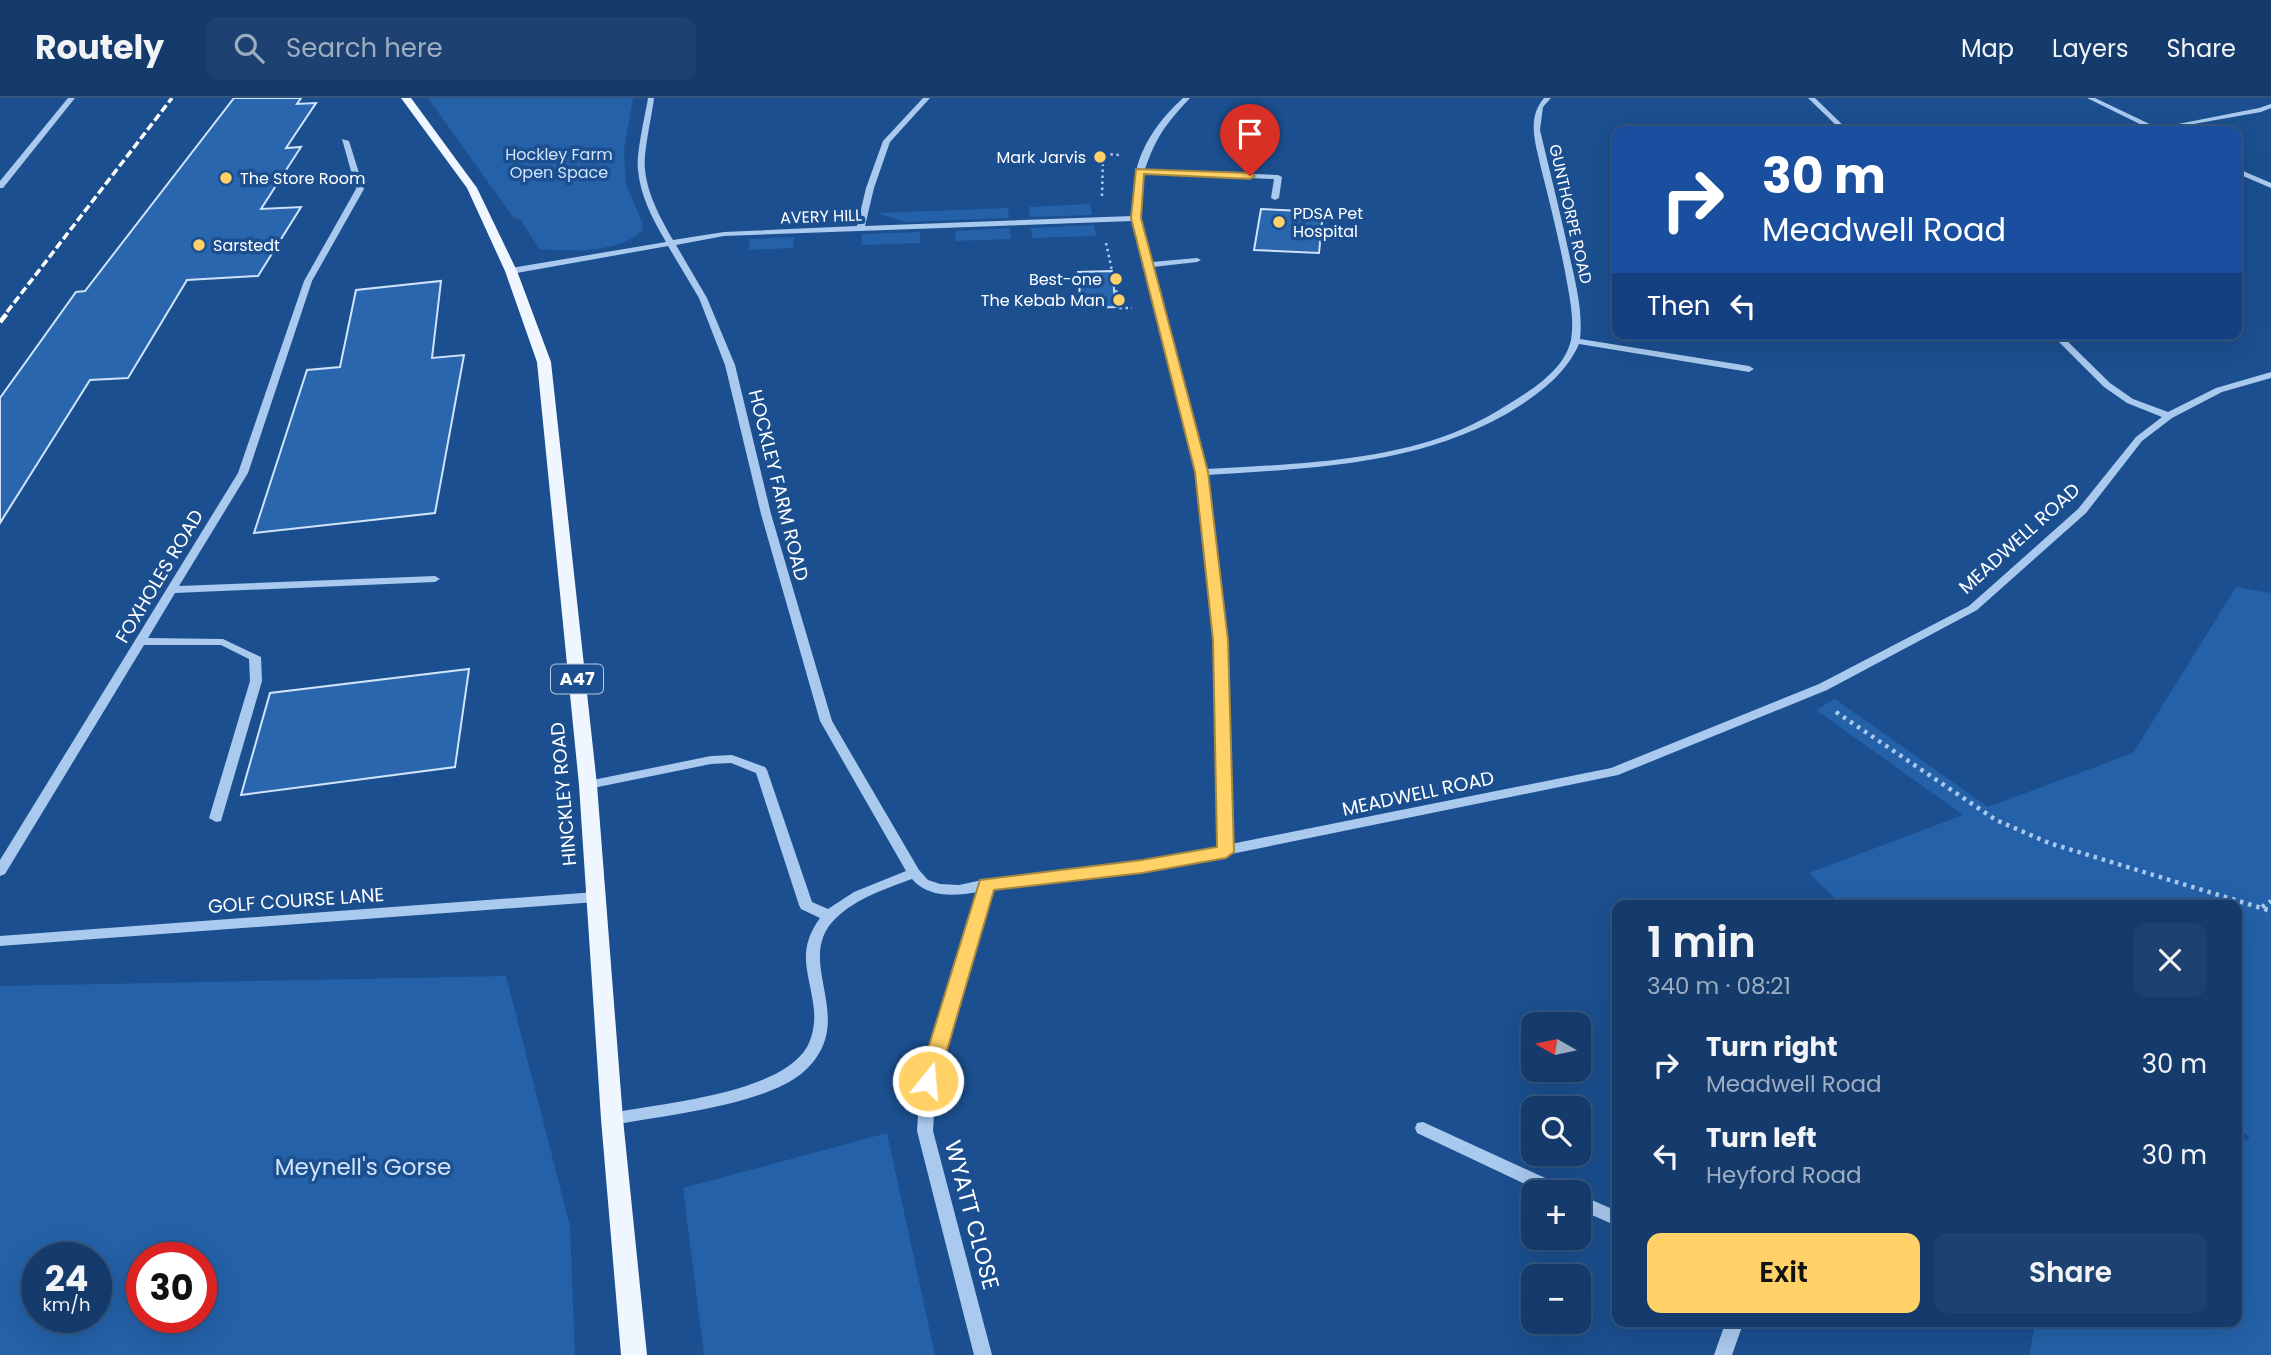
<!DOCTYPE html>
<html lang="en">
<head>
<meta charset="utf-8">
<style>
	:root { --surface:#143b6b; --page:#1d4271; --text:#f1f3f6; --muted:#9dadc1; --line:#33557e; --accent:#ffd166 }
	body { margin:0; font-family:Poppins,sans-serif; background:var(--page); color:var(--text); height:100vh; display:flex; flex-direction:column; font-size:26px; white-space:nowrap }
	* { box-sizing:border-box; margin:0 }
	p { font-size:23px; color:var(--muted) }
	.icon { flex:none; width:38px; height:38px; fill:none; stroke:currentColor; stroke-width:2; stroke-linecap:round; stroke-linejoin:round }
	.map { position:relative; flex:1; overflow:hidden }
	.panel { position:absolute; left:1612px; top:802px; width:630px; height:427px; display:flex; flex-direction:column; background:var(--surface); border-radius:14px; box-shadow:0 7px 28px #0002,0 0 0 2px var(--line) }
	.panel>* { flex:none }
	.guide { position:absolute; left:1612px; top:28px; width:630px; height:214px; border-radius:14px; box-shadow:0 7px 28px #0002,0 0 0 2px var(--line); background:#1a4fa0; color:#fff; overflow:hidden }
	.needle { width:46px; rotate:279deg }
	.fabs { position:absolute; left:1521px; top:914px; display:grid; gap:14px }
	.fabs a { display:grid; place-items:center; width:70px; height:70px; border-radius:14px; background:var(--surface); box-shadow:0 7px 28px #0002,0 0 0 2px var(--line); font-size:35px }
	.speed { position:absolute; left:21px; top:1144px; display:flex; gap:14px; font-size:35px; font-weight:700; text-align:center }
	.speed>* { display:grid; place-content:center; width:91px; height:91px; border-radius:50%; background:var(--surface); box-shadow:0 7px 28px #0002,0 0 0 2px var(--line); line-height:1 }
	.speed small { font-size:18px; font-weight:400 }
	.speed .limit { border:10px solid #d22; background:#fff; color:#111 }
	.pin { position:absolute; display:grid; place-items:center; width:60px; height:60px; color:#fff; margin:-72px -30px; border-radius:50% 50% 50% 0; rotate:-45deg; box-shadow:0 0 7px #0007 }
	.pin .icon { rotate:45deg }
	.me { position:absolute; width:77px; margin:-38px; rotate:17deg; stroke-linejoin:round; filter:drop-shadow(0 0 5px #0008) }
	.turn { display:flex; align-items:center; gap:24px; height:147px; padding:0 35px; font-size:32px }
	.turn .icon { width:91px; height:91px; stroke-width:2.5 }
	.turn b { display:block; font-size:49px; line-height:60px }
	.then { display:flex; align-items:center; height:66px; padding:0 35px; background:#0003; gap:14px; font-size:26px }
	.round { display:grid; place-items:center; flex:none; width:74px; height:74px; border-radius:14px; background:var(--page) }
	.overview { display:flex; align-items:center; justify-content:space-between; height:119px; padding:0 35px }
	h1 { font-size:42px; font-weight:600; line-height:52px }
	.action { display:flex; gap:14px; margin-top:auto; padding:14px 35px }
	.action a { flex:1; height:80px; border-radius:14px; background:var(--accent); color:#111; font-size:28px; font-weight:600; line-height:80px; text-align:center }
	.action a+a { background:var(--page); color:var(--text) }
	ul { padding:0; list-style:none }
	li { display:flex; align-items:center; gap:21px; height:91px; padding:0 35px }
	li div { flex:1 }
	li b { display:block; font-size:26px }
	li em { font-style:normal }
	header { display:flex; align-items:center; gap:42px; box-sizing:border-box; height:98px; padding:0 35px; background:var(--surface); border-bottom:2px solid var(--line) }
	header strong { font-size:33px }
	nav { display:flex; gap:38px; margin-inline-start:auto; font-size:24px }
	.search { width:490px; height:63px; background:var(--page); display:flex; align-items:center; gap:18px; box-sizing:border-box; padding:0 24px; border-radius:14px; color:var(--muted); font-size:26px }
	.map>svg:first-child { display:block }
	.green { fill:#2461a8; fill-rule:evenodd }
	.building { fill:#2a66ad; stroke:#cfe3fa; stroke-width:2 }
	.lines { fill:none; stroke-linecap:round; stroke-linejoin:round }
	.path-far1 { stroke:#a9c9ee; stroke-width:2.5; stroke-dasharray:2.5 3.5; stroke-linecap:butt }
	.path { stroke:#a9c9ee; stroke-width:4.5; stroke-dasharray:3.5 5; stroke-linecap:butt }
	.minor { fill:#a9c9ee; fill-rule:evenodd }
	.major { fill:#f0f6ff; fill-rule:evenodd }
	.rail-far1 { stroke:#fff; stroke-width:3.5; stroke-dasharray:8 3.5; stroke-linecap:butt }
	.rail { stroke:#fff; stroke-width:4.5; stroke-dasharray:10 4.5; stroke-linecap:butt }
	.route { fill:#ffd166; stroke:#a68842; stroke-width:2 }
	.poi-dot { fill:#ffd166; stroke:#1b4f8f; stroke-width:2.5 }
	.labels { text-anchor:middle; stroke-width:7; stroke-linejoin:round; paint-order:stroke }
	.far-park-label { font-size:16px; fill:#cfe3fa; stroke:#1b4f8f }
	.far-poi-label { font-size:16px; fill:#fff; stroke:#1b4f8f; text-anchor:end }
	.far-street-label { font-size:16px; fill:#fff; stroke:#1b4f8f }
	.shield { fill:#1b4f8f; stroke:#bbcadd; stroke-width:2 }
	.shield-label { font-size:18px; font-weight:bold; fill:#fff }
	.street-label { font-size:19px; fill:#fff; stroke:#1b4f8f }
	.near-park-label { font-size:23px; fill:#cfe3fa; stroke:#1b4f8f }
	.near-street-label { font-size:23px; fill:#fff; stroke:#1b4f8f }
</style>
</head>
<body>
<header>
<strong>Routely</strong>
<div class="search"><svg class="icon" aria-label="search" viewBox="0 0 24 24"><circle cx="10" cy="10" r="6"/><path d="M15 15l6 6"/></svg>Search here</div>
<nav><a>Map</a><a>Layers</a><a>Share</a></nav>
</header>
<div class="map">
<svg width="2271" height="1257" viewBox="0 0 2271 1257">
	<rect width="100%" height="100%" fill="#1b4f8f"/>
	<!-- green -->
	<g class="green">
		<path d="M 428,0 L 633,0 L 624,52 L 626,86 L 643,126 L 642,133 C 616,156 572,153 539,151 L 521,122 L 513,119 Z"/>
		<path d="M 1090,106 L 1092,117 L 1030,119 L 1029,109 Z"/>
		<path d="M 1008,110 L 1009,120 L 905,124 L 877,115 Z"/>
		<path d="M 1094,127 L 1096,138 L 1032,140 L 1031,130 Z"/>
		<path d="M 1010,130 L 1011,141 L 956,143 L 955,133 Z"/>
		<path d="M 920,134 L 920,145 L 861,147 L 862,136 Z"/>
		<path d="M 794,139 L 793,150 L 748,152 L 750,141 Z"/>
		<path d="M 2236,489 L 2271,495 L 2271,1257 L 2029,1257 L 2036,1223 L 2236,1223 L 2237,1047 L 2250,1040 L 2237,1027 L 2236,807 L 1842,807 L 1809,775 L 1963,717 L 1816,612 L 1835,601 L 1988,709 L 2133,655 Z"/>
		<path d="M 506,878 L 570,1128 L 575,1257 L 0,1257 L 0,888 ZM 37,1160 L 96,1160 L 96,1220 L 37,1220 ZM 201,1160 L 201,1220 L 142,1220 L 142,1160 Z"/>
		<path d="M 887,1035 L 935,1257 L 704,1257 L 683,1090 Z"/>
	</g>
	<!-- building -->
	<g class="building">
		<path d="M 234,0 L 301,0 L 297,6 L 316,5 L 286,50 L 301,49 L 261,111 L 301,109 L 258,178 L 187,182 L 128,280 L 90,282 L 0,425 L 0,300 L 76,194 L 85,193 Z"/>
		<path d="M 1261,111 L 1323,114 L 1319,155 L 1254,152 Z"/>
		<path d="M 1112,173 L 1116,209 L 1081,210 L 1078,174 Z"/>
		<path d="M 441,183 L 432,260 L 464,257 L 435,415 L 254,435 L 307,272 L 340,269 L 356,192 Z"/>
		<path d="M 469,571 L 455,669 L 241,697 L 270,595 Z"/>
	</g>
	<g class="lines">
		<!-- path-far1 -->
		<g class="path-far1">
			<path d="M 1102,98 L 1103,59 L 1105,56 L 1120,57"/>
			<path d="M 1106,145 L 1120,210 L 1132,210"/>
		</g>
		<!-- path -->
		<g class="path">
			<path d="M 1836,614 L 1996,722 L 2049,745 L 2271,813"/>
			<path d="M 2262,809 L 2271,803"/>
		</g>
		<!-- minor -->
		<g class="minor">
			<path d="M 68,0 L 75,0 L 3,90 L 0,90 L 0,83 Z"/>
			<path d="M 648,0 L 654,0 C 652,18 643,55 645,71 C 647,96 661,121 673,142 L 724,134 L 857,128 L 866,90 L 883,43 L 923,0 L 930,0 L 890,44 L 874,90 L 865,128 L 1132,118 C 1134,103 1133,88 1136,74 C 1142,45 1162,19 1183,0 L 1190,0 C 1166,26 1157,37 1145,71 L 1278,77 L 1282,79 L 1279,100 L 1275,102 L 1271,100 L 1274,81 L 1144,75 L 1140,120 L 1152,164 L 1197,160 L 1201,162 L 1197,164 L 1153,169 L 1206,371 C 1288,366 1375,365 1453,335 C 1478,325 1500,312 1523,297 C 1542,285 1566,266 1571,242 C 1574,225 1571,207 1568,190 C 1561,149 1551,110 1541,70 C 1536,46 1526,21 1544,0 L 1551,0 L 1543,9 L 1540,32 C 1550,75 1561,117 1570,160 C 1576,186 1583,214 1580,241 L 1749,268 L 1754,271 L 1749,274 L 1579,246 C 1567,273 1545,291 1521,307 C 1428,367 1315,370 1207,377 L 1227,542 L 1231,746 L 1611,670 L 1819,586 L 1969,508 L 2078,411 L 2136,339 L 2162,319 L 2127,305 L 2104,289 L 2051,236 L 2060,236 L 2110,285 L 2133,301 L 2168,314 L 2216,290 L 2271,274 L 2271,280 L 2222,294 L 2172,320 L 2142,343 L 2086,415 L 1977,512 L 1827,592 L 1618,677 L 1231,756 L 1225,759 L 1222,758 L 1142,774 L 1042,784 L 992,792 L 936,983 L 933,1033 L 992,1257 L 974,1257 L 917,1033 L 920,983 L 978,794 C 955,798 928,800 912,781 C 885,791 857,800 836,820 C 790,864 864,923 801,976 C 763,1007 661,1018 612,1027 L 606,1026 L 604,1021 L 606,1016 L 612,1015 C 662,1005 779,996 807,949 C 813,938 815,925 814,912 C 810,874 795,855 820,820 L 801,811 L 799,807 L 756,675 L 731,665 L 711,666 L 588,691 L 583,690 L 582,687 L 583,684 L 711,658 L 732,657 L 765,669 L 767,672 L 812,804 L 828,811 L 854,794 L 906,773 L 820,623 L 761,416 L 725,267 L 699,200 L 668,148 L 511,176 L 507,173 L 511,170 L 666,144 C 653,122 640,97 638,72 C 636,56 645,18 648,0 ZM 1133,123 L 1197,374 L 1215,542 L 1218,749 L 1142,764 L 1042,774 L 987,781 L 959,787 L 940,786 L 928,782 L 919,772 L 832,623 L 771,416 L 735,267 L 707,200 L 676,147 L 724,138 Z"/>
			<path d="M 1808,0 L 1815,0 L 1849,33 L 1842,33 Z"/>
			<path d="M 2087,0 L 2095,0 L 2158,30 L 2259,10 L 2271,6 L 2271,10 L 2261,14 L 2154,33 Z"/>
			<path d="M 342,41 L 349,43 L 364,91 L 312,183 L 248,375 L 179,488 L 435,478 L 440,481 L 435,484 L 175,495 L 148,540 L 223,541 L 261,559 L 262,583 L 221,723 L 216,724 L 209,720 L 250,583 L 249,561 L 221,547 L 144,547 L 5,776 L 0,778 L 0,762 L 238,375 L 304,183 L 356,91 Z"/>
			<path d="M 2236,70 L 2271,85 L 2271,90 L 2236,75 Z"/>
			<path d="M 596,794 L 601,796 L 603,799 L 601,802 L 596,804 L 0,848 L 0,838 Z"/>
			<path d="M 1423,1024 L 1565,1089 L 1567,1094 L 1542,1094 L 1417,1035 L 1415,1030 L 1417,1025 Z"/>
			<path d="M 1578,1096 L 1617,1113 L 1617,1128 L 1578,1111 Z"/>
			<path d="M 1726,1223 L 1744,1223 L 1732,1257 L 1714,1257 Z"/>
		</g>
		<!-- major -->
		<path class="major" d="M 401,0 L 411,0 L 477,90 L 517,173 L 551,264 L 597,687 L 623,1021 L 647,1257 L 621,1257 L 601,1021 L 579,687 L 537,264 L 505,173 L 467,90 Z"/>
		<!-- rail-far1 -->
		<path class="rail-far1" d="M 7,214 L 172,0"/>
		<!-- rail -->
		<path class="rail" d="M 0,224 L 9,213"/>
	</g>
	<!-- route -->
	<path class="route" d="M 1136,71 L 1250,75 L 1255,78 L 1250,81 L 1144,76 L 1141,120 L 1208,374 L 1228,542 L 1234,754 L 1226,760 L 1142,775 L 994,792 L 938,983 L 935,988 L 928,991 L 921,988 L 918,983 L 980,782 L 1142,762 L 1217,749 L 1213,542 L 1195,374 L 1131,120 Z"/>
	<!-- markers -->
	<g class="poi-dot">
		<circle cx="1100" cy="59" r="7"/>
		<circle cx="226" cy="80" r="7"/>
		<circle cx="1279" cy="124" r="7"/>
		<circle cx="199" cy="147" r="7"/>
		<circle cx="1116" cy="181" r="7"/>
		<circle cx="1119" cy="202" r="7"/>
	</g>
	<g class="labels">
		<!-- far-park labels -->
		<g class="far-park-label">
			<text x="559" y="62">Hockley Farm<tspan x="559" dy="18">Open Space</tspan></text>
		</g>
		<!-- far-poi labels -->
		<g class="far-poi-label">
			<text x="1086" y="65">Mark Jarvis</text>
			<text x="240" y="86" text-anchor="start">The Store Room</text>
			<text x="1293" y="121" text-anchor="start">PDSA Pet<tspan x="1293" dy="18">Hospital</tspan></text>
			<text x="213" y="153" text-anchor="start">Sarstedt</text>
			<text x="1102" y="187">Best-one</text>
			<text x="1105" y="208">The Kebab Man</text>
		</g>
		<!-- far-street labels -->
		<g class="far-street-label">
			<text transform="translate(1571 116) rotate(77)" y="6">GUNTHORPE ROAD</text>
			<text transform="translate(821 118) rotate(-2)" y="6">AVERY HILL</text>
		</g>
		<!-- shield labels -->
		<rect class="shield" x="551" y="566.5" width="52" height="29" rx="5"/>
		<g class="shield-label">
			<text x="577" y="587">A47</text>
		</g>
		<!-- street labels -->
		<g class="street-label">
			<text transform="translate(779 387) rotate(76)" y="7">HOCKLEY FARM ROAD</text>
			<text transform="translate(2019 440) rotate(-42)" y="7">MEADWELL ROAD</text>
			<text transform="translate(159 478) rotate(-59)" y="7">FOXHOLES ROAD</text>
			<text transform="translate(1418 695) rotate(-12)" y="7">MEADWELL ROAD</text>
			<text transform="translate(563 696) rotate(-95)" y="7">HINCKLEY ROAD</text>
			<text transform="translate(296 802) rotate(-4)" y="7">GOLF COURSE LANE</text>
		</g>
		<!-- near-park labels -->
		<g class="near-park-label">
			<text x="363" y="1077">Meynell's Gorse</text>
		</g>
		<!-- near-street labels -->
		<g class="near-street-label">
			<text transform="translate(972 1117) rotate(75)" y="8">WYATT CLOSE</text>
		</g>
	</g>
</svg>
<div class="fabs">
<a><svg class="needle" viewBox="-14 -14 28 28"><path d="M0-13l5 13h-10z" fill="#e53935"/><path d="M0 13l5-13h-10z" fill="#9dadc1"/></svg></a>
<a><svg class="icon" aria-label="search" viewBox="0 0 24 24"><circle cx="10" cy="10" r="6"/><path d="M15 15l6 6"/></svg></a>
<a>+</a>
<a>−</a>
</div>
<div class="speed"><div>24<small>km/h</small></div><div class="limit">30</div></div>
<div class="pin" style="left:1250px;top:78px;background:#d93025"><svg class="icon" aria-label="arrive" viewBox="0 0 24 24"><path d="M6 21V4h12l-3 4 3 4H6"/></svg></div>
<svg class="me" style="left:928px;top:983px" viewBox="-20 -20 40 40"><circle r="17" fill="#ffd166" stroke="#fff" stroke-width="3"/><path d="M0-11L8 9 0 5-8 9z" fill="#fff"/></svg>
<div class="guide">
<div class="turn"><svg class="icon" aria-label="right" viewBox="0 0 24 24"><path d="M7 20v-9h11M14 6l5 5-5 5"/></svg><div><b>30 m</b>Meadwell Road</div></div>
<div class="then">Then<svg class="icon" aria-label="left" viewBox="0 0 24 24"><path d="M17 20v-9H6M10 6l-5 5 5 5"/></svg></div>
</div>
<section class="panel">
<div class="overview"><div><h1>1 min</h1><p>340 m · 08:21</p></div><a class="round"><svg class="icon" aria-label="close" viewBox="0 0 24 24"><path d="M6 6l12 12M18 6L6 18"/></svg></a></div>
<ul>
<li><svg class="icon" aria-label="right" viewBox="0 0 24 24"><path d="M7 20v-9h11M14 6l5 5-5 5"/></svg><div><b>Turn right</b><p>Meadwell Road</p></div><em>30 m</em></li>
<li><svg class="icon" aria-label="left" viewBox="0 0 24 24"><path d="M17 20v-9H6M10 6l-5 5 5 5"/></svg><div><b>Turn left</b><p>Heyford Road</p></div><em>30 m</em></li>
</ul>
<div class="action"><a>Exit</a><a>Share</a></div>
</section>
</div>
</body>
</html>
